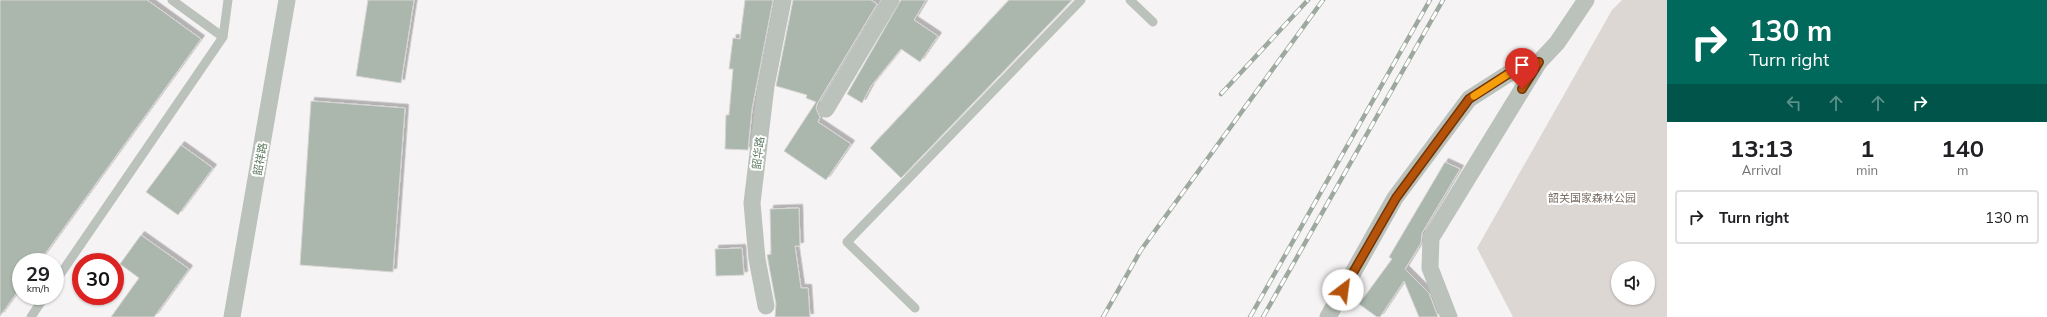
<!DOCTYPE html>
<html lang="en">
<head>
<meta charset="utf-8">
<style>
	:root { --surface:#fff; --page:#f6f6f6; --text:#202124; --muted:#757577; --line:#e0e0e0 }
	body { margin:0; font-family:Mulish,"Noto Sans SC",sans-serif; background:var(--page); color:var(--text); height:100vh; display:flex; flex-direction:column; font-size:15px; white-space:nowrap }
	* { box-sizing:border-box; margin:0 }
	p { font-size:13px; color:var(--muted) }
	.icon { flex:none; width:22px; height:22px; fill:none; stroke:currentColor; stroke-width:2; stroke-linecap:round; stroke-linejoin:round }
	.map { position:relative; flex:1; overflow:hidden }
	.drawer { display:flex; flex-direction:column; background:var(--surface); width:380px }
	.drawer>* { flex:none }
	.top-card { background:#00695c; color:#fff; overflow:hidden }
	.buttons { position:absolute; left:1611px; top:261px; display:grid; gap:8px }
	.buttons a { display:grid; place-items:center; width:44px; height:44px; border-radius:50%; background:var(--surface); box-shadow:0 1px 3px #0004; font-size:20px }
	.speed { position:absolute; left:12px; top:253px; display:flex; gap:8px; font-size:20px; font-weight:700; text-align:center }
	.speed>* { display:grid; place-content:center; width:52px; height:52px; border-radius:50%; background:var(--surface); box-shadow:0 1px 3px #0004; line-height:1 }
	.speed small { font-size:10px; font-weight:400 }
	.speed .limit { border:6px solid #d22; background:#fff; color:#111 }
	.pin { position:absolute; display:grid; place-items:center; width:34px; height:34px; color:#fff; margin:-41px -17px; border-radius:50% 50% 50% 0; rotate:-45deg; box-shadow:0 0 4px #0007 }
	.pin .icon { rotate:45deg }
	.me { position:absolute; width:44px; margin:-22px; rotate:30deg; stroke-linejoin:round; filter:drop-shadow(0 0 3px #0008) }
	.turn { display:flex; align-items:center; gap:14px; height:84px; padding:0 16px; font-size:18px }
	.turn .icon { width:52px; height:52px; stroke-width:2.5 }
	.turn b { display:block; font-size:28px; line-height:34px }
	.lanes { display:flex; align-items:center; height:38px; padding:0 16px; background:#0003; justify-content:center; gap:20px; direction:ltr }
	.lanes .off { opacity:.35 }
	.eta { display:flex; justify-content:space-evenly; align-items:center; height:68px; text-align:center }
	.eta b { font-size:24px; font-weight:700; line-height:28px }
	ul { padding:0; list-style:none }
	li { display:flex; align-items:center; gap:12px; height:54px; margin:0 8px 6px; padding:0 8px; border:2px solid var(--line); border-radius:4px }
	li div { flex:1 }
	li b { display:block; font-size:15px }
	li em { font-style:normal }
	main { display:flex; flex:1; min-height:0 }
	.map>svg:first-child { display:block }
	.green { fill:#ddd7d4; fill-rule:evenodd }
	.building { fill:#abb7ac; stroke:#d7d5d6; filter:url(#shadow) }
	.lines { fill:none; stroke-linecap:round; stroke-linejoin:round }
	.service { stroke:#bac2bb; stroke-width:9 }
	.minor { stroke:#bac2bb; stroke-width:17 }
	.rail-casing { stroke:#9da99e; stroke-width:4.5 }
	.rail { stroke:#fff; stroke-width:3; stroke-dasharray:9; stroke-linecap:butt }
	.route-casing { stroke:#753606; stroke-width:10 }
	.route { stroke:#b45309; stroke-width:7 }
	.slow { stroke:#f59e0b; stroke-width:7 }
	.labels { text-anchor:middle; stroke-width:4; stroke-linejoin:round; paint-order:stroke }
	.street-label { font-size:11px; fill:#637c65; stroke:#fff }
	.park-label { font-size:11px; fill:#7a6e65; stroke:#fff }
</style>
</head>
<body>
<main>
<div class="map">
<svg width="1667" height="317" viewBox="0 0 1667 317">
	<defs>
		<filter id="shadow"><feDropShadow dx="3.5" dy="-3.5" stdDeviation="0" flood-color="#0004"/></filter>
	</defs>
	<rect width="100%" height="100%" fill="#f6f3f4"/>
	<!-- green -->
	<path class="green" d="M 1622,0 L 1667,0 L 1667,317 L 1513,317 L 1477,248 L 1612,10 ZM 1618,268 L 1648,268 L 1648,298 L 1618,298 Z"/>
	<!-- building -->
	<g class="building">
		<path d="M 0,0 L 147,0 L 201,39 L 39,262 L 21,262 L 21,287 L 0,316 Z"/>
		<path d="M 368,0 L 414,0 L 401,83 L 356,76 Z"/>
		<path d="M 745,0 L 773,0 L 752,109 L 748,150 L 725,149 L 726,115 L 729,115 L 733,69 L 729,69 L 733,38 L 740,39 Z"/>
		<path d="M 793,0 L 871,0 L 877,4 L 817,104 L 816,109 L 820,117 L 818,122 L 851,144 L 826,180 L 784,151 L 816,102 L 806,98 L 807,95 L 776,86 Z"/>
		<path d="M 901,0 L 926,0 L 914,20 L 938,36 L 920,62 L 901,49 L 871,86 L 862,103 L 847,94 Z"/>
		<path d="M 1009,0 L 1072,0 L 901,178 L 870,148 Z"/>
		<path d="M 311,101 L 405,108 L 393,272 L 300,265 Z"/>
		<path d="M 181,145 L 213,168 L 178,215 L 146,192 Z"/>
		<path d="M 1445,162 L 1460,169 L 1422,233 L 1421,243 L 1405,269 L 1429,293 L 1438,317 L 1419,317 L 1404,281 L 1380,317 L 1377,317 L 1359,304 L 1392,259 L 1389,257 Z"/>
		<path d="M 799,208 L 800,246 L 795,246 L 801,288 L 808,288 L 810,317 L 775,317 L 776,304 L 767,255 L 771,254 L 770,209 Z"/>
		<path d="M 141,235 L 189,269 L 154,317 L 111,317 L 139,278 L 120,264 Z"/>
		<path d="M 742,248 L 744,275 L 716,276 L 715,249 Z"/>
	</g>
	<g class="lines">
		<!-- service -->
		<g class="service">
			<path d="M 1130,0 L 1153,22"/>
			<path d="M 223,37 L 228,0"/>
			<path d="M 55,282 L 223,37 L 172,0"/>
			<path d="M 915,308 L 847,242 L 1081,0"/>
			<path d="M 31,317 L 45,296"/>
		</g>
		<!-- minor -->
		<g class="minor">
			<path d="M 826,109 L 891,0"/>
			<path d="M 766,306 L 757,259 L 752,203 L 766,86 L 783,0"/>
			<path d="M 232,317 L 287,0"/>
			<path d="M 1328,317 L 1395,198 L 1469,99 L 1508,74 L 1539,62 L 1557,43 L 1586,0"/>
			<path d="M 1449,317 L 1430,268 L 1431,238 L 1539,62"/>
		</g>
		<defs>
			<g id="rail">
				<path d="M 1221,94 L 1308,0"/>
				<path d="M 1103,317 L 1141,250 L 1323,0"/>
				<path d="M 1250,317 L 1430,0"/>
				<path d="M 1263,317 L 1443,0"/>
			</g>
		</defs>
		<!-- rail casing -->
		<use href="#rail" class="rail-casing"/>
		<!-- rail -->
		<use href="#rail" class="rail"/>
	</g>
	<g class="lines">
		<defs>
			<path id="route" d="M 1343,290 L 1396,198 L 1469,99 L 1508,74 L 1539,62 L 1522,89"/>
		</defs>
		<!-- route casing -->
		<use href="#route" class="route-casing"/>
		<!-- route -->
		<use href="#route" class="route"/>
		<!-- slow -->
		<path class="slow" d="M 1474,96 L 1508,74 L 1534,64"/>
	</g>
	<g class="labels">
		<!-- street labels -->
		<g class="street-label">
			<text transform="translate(758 153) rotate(-83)" y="4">韶华路</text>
			<text transform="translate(260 159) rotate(-80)" y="4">韶祥路</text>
		</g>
		<!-- park labels -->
		<g class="park-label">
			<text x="1592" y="202">韶关国家森林公园</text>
		</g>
	</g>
</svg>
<div class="buttons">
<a><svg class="icon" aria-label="sound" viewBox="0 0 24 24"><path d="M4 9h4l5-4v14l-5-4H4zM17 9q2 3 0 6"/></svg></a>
</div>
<div class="speed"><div>29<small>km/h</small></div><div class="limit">30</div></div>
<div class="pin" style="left:1522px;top:89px;background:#d93025"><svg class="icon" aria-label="arrive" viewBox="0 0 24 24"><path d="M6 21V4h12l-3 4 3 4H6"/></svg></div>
<svg class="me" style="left:1343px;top:290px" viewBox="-20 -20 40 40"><circle r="19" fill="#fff"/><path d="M0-13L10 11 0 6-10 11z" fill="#b45309"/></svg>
</div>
<section class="drawer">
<div class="top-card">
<div class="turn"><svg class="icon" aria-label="right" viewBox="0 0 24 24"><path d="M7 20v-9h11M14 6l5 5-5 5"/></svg><div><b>130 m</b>Turn right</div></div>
<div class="lanes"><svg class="icon off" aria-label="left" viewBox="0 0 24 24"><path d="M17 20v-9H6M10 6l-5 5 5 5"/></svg><svg class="icon off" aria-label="ahead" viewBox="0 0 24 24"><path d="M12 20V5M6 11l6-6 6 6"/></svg><svg class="icon off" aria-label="ahead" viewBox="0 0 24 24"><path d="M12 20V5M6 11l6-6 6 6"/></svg><svg class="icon" aria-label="right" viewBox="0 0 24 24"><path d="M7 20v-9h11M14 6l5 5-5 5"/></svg></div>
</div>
<div class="eta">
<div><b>13:13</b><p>Arrival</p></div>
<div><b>1</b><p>min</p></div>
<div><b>140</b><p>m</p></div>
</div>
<ul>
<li><svg class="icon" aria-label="right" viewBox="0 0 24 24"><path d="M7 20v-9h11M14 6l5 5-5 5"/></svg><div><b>Turn right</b></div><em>130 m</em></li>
</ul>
</section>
</main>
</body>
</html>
